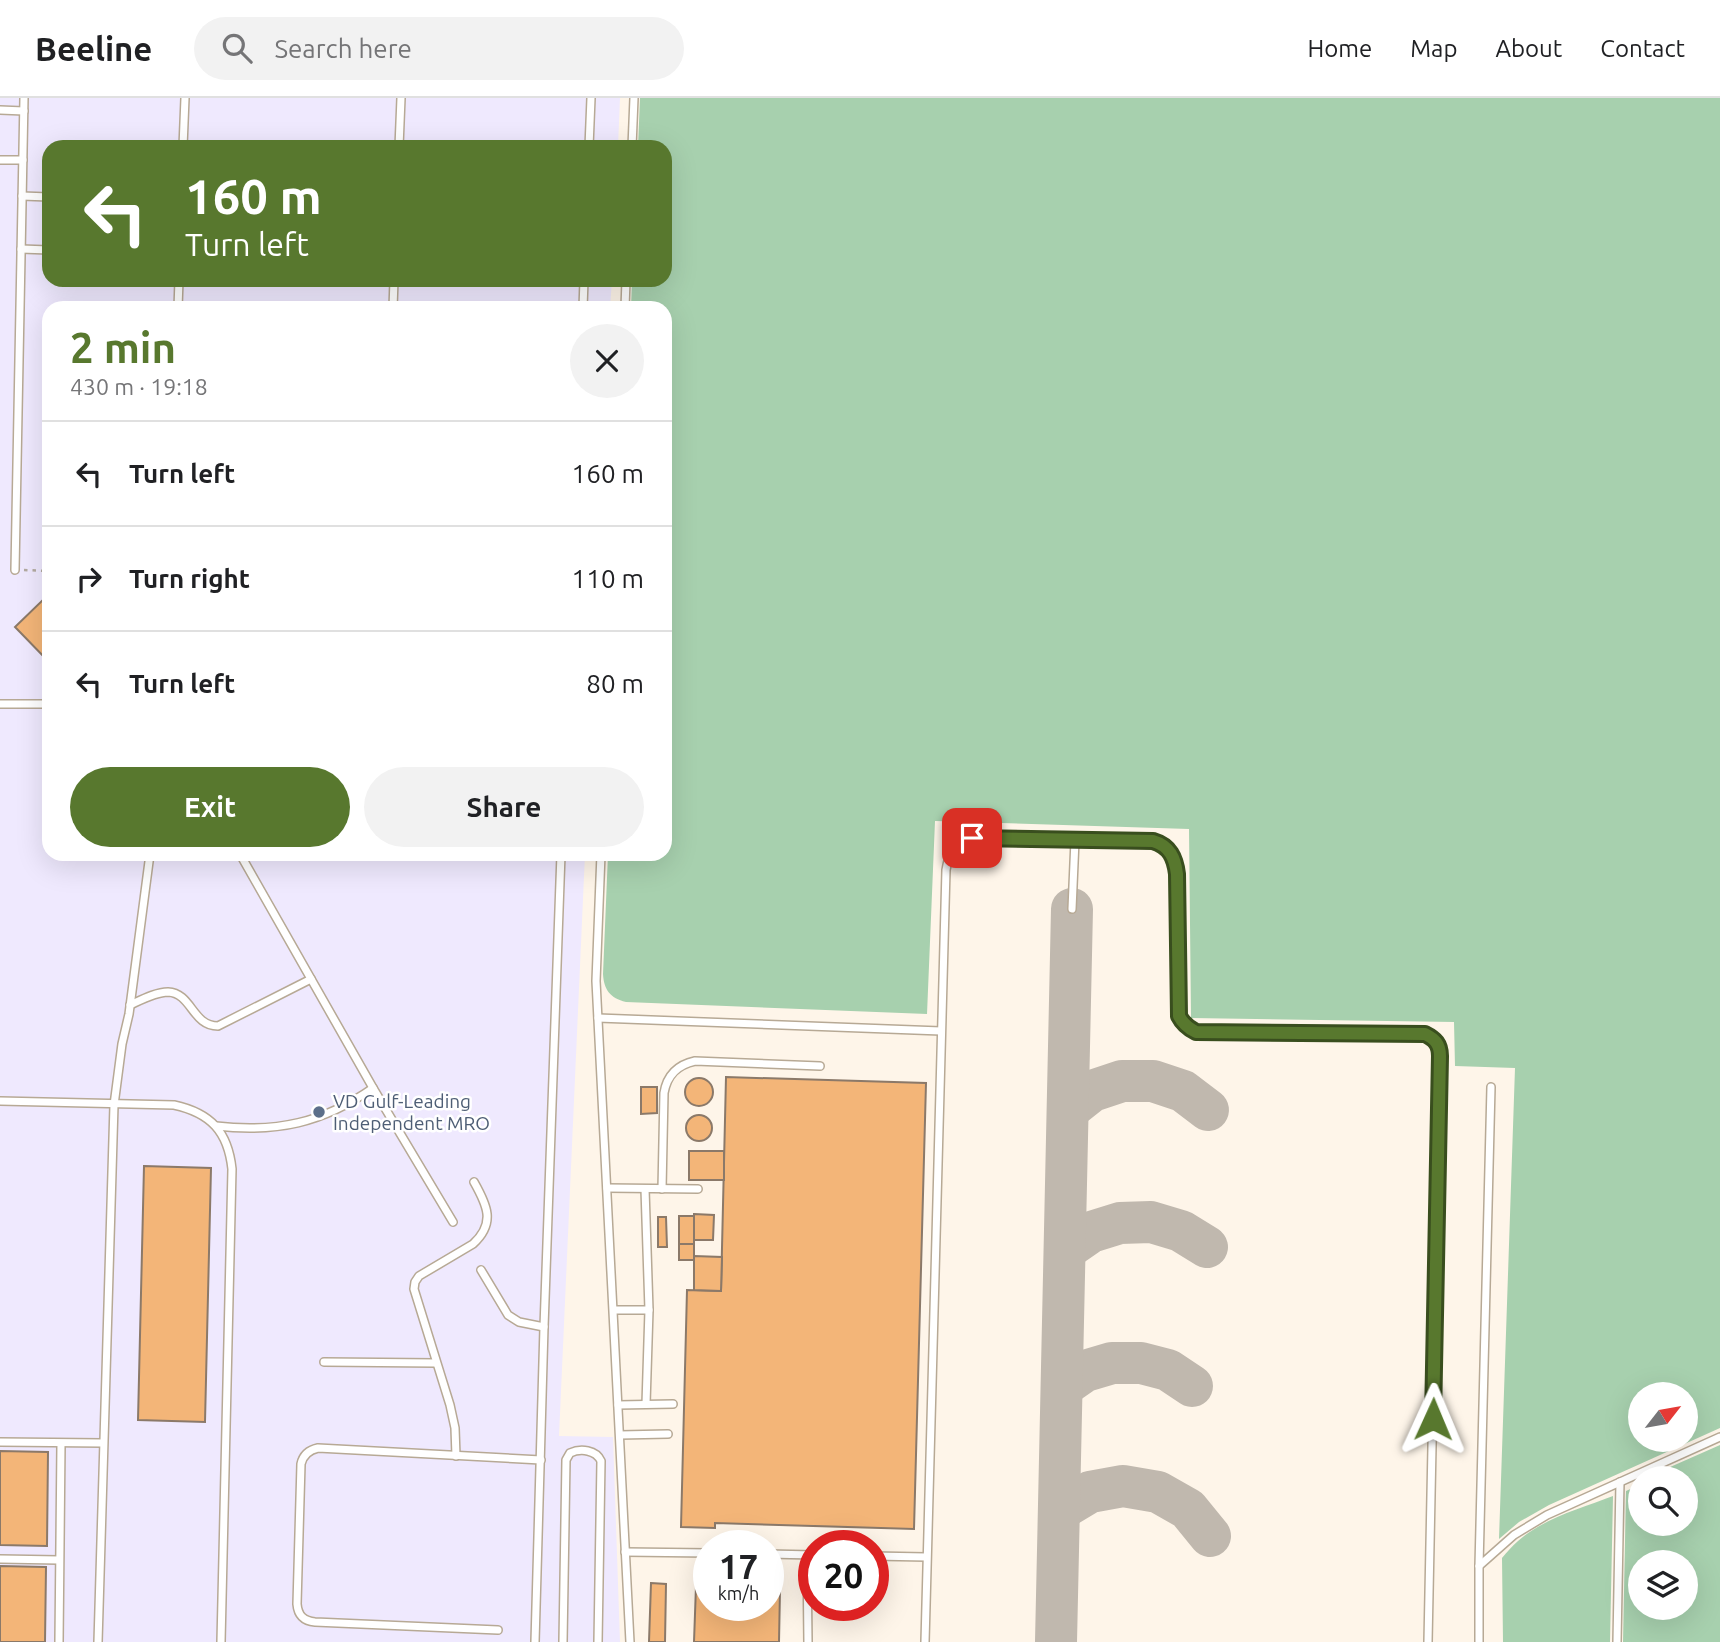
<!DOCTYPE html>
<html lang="en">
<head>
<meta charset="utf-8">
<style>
	:root { --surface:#fff; --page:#f2f2f2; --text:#202124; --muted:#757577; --line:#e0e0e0; --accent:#58782e }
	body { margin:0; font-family:Ubuntu,sans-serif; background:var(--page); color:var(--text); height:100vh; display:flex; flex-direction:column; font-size:26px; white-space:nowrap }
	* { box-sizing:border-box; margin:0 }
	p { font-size:23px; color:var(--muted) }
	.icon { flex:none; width:38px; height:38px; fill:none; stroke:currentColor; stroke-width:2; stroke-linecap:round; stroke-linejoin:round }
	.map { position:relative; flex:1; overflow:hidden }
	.sheet { position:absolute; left:42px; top:203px; width:630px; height:560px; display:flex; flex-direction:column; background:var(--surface); border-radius:21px; box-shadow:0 7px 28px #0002 }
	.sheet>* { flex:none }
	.guide { position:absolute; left:42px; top:42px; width:630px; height:147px; border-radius:21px; box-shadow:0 7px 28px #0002; background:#58782e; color:#fff; overflow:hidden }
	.needle { width:46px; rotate:59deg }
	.controls { position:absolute; left:1628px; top:1284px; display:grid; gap:14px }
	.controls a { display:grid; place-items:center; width:70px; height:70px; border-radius:50%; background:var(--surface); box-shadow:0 7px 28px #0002; font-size:35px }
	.speed { position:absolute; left:693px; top:1432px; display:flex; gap:14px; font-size:35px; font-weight:700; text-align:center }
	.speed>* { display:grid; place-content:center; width:91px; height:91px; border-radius:50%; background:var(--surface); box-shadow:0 7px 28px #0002; line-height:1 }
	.speed small { font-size:18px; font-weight:400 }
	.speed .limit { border:10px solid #d22; background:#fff; color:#111 }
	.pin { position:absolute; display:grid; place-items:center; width:60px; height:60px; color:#fff; margin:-30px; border-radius:14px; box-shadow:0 4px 10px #0006 }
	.me { position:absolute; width:77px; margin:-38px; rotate:1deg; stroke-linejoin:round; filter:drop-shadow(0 0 5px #0008) }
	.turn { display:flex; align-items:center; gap:24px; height:147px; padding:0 28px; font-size:32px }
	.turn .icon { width:91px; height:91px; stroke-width:2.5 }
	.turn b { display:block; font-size:49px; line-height:60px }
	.round { display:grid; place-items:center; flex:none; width:74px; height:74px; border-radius:37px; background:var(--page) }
	.overview { display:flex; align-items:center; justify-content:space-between; height:119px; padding:0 28px }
	h1 { font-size:42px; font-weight:700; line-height:52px; color:var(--accent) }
	.primary-button { display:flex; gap:14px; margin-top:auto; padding:14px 28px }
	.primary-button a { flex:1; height:80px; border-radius:42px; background:var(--accent); color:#fff; font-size:28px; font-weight:700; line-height:80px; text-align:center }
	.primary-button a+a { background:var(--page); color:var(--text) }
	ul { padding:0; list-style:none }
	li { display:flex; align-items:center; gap:21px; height:105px; padding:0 28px; border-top:2px solid var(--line) }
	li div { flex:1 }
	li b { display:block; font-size:26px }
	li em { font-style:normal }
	header { display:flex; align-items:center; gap:42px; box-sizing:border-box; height:98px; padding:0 35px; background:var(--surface); border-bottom:2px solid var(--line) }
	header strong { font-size:33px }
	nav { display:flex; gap:38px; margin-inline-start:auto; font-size:24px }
	.search { width:490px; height:63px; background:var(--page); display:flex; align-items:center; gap:18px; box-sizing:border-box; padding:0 24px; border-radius:38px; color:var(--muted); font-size:26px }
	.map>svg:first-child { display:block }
	.industrial { fill:#efe9fe }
	.green { fill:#a7d0ae; fill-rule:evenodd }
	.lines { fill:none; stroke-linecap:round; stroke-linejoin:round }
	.taxiway { stroke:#c0b8ae; stroke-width:42 }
	.building { fill:#f3b578; stroke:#8b7969; stroke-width:2 }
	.lane-casing { stroke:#b7a995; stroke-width:10 }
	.path { stroke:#b3aba1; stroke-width:2.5; stroke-dasharray:3.5 5; stroke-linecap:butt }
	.lane { stroke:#fff; stroke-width:7 }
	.route-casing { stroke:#394e1e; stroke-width:18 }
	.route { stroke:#58782e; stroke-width:12 }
	.service-dot { fill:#5c6f8a; stroke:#fff; stroke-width:2.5 }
	.labels { text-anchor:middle; stroke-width:5; stroke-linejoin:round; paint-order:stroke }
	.service-label { font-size:19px; fill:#4e5e75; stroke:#fff; text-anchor:start }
</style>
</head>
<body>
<header>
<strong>Beeline</strong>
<div class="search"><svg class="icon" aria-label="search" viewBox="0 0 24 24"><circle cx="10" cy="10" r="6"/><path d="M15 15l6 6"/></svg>Search here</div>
<nav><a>Home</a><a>Map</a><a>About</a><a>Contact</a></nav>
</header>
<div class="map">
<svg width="1720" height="1544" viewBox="0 0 1720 1544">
	<rect width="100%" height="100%" fill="#fef5e9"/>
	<!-- industrial -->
	<path class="industrial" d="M 0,0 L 620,0 L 618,49 L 49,49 L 49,182 L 612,182 L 610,210 L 49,210 L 49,756 L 585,756 L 559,1338 L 613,1339 L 620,1544 L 0,1544 Z"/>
	<!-- green -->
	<g class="green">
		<path d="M 640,0 L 1720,0 L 1720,1330 L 1549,1407 L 1519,1424 L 1499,1441 L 1515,970 L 1455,968 L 1454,924 L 1191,920 L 1189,731 L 935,723 L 927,916 L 626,904 C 610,900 604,892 603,876 L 608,756 L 665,756 L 665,210 L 631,210 L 632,182 L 665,182 L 665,49 L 638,49 ZM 1640,1297 L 1685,1297 L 1685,1342 L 1640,1342 Z"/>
		<path d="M 1720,1347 L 1720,1544 L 1623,1544 L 1626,1393 L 1637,1388 L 1637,1383 L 1640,1382 L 1640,1426 L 1685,1426 L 1685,1381 L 1643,1381 ZM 1640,1465 L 1685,1465 L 1685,1510 L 1640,1510 Z"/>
		<path d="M 1613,1398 L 1610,1544 L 1503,1544 L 1502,1460 C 1507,1454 1512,1448 1518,1443 C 1544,1420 1582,1410 1613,1398 Z"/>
	</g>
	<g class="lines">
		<!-- taxiway -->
		<g class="taxiway">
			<path d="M 1068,1012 L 1092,993 L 1122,983 L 1153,983 L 1183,993 L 1208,1012"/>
			<path d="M 1065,1152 L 1091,1134 L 1120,1125 L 1151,1124 L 1181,1133 L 1207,1149"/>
			<path d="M 1062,1289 L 1085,1273 L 1112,1265 L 1141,1265 L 1168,1272 L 1192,1288"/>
			<path d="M 1060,1412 L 1090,1394 L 1123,1388 L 1158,1394 L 1188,1411 L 1210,1438"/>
			<path d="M 1056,1544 L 1072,811"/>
		</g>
	</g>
	<!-- building -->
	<g class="building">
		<path d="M 49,496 L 49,564 L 15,529 Z"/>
		<path d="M 726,979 L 926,985 L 914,1431 L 715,1425 L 715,1430 L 681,1429 L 687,1192 L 721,1193 Z"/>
		<circle cx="699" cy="994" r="14"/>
		<path d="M 641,989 L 657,989 L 657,1015 L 641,1016 Z"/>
		<circle cx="699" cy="1030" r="13"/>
		<rect x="689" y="1053" width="35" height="29"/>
		<path d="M 144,1068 L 211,1070 L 205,1324 L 138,1322 Z"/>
		<path d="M 694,1116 L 714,1117 L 713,1142 L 694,1142 Z"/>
		<rect x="679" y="1118" width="15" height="28"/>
		<path d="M 658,1119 L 666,1119 L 667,1149 L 658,1149 Z"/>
		<rect x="679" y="1146" width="15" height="16"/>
		<path d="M 694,1158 L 722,1159 L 721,1193 L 694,1192 Z"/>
		<path d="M 0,1353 L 48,1354 L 47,1448 L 0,1447 Z"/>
		<path d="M 0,1468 L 46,1469 L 45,1544 L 0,1544 Z"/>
		<path d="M 651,1485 L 666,1486 L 665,1544 L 649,1544 Z"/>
		<path d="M 696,1488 L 709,1488 L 709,1507 L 768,1507 L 768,1490 L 780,1491 L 779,1544 L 694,1544 Z"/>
	</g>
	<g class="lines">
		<defs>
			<g id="lane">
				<path d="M 0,12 L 24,13"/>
				<path d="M 183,49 L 185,0"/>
				<path d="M 399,49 L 401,0"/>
				<path d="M 589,49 L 591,0"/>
				<path d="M 632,49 L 634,0"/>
				<path d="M 0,62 L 23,62"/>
				<path d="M 22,98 L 49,99"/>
				<path d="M 21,151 L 49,152"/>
				<path d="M 178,210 L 179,182"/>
				<path d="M 393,210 L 394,182"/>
				<path d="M 583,210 L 584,182"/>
				<path d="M 625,210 L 626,182"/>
				<path d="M 15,472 L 24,0"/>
				<path d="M 0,606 L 49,606"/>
				<path d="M 240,756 L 373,990 L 453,1124"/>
				<path d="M 601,756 L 596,883 L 630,1544"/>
				<path d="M 1072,811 L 1075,742"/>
				<path d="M 130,907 C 141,902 156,894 168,894 C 192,895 192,928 218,928 L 311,881"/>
				<path d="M 598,920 L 941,933"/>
				<path d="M 0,1003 L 174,1007 C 211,1015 228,1034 232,1071 L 221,1544"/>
				<path d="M 216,1028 C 276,1035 323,1025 373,990"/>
				<path d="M 607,1090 L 698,1091"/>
				<path d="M 645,1091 L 649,1212 L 646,1306"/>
				<path d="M 662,1091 L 664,995 C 667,977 677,967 695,963 L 820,968"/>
				<path d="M 481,1172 L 508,1217 L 519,1224 L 544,1229"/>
				<path d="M 614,1212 L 649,1212"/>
				<path d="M 324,1264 L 436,1265"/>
				<path d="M 618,1307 L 673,1306"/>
				<path d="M 620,1337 L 668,1336"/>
				<path d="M 0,1344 L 103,1345"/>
				<path d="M 456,1358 L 455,1330 L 450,1307 L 414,1191 L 415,1184 L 419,1178 L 473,1146 C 496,1125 487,1107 474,1084"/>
				<path d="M 625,1454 L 709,1455"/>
				<path d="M 768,1456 L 814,1457"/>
				<path d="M 807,1457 L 808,1544"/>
				<path d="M 873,1458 L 926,1459"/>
				<path d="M 0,1461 L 59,1462"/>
				<path d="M 1479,1468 L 1514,1437 L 1547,1417 L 1720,1339"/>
				<path d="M 498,1532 L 315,1524 C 304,1523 298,1518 297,1506 L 301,1366 C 303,1357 309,1352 318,1350 L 541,1362"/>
				<path d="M 59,1544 L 61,1346"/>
				<path d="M 98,1544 L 114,1007 L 122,946 L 129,916 L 150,756"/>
				<path d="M 535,1544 L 544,1229 L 561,756"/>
				<path d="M 563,1544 L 566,1362 L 570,1355 C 581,1350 596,1352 601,1363 L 598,1544"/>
				<path d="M 925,1544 L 946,772 C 949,751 960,741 980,740 L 1153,743 C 1170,748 1175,760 1177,776 L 1179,918 C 1183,926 1188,930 1197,934 L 1418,936 C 1432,937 1440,944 1440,958 L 1428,1544"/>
				<path d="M 1479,1544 L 1479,1468 L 1491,989"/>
				<path d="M 1617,1544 L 1620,1384"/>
			</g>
		</defs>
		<!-- lane casing -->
		<use href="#lane" class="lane-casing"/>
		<!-- path -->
		<path class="path" d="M 24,472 L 49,473"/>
		<!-- lane -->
		<use href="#lane" class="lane"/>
	</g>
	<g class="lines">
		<defs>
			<path id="route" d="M 972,740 L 1153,743 C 1170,748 1175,760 1177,776 L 1179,918 C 1183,926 1188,930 1196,934 L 1425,936 C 1435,941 1440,946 1440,958 L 1433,1321"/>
		</defs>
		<!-- route casing -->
		<use href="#route" class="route-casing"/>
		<!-- route -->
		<use href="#route" class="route"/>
	</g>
	<!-- markers -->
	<circle class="service-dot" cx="319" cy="1014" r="7"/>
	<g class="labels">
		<!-- service labels -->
		<g class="service-label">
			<text x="333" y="1010">VD Gulf-Leading<tspan x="333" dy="22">Independent MRO</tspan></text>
		</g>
	</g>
</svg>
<div class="controls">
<a><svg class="needle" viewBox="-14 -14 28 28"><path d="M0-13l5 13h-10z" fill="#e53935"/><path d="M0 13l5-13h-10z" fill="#757577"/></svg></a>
<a><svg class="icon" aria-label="search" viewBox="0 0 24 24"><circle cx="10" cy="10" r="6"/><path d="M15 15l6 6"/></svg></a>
<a><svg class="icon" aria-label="layers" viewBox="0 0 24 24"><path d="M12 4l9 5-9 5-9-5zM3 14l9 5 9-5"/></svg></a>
</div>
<div class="speed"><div>17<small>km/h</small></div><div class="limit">20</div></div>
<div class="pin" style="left:972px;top:740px;background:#d93025"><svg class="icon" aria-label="arrive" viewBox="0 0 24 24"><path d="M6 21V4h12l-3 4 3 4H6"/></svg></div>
<svg class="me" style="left:1433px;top:1321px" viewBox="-20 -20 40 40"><path d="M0-17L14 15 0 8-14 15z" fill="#58782e" stroke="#fff" stroke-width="4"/></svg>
<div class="guide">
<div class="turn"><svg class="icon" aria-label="left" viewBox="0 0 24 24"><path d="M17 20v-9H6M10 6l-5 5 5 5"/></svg><div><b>160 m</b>Turn left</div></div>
</div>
<section class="sheet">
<div class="overview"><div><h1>2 min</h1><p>430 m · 19:18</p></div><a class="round"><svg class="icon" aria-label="close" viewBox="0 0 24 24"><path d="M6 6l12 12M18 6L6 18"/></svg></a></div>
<ul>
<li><svg class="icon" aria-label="left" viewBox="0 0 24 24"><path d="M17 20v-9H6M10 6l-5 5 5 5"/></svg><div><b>Turn left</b></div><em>160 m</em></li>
<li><svg class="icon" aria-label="right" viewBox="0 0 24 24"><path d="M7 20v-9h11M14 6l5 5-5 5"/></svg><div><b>Turn right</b></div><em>110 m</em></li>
<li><svg class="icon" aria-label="left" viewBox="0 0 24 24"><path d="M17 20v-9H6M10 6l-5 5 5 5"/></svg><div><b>Turn left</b></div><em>80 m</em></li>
</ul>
<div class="primary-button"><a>Exit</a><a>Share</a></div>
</section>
</div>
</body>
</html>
